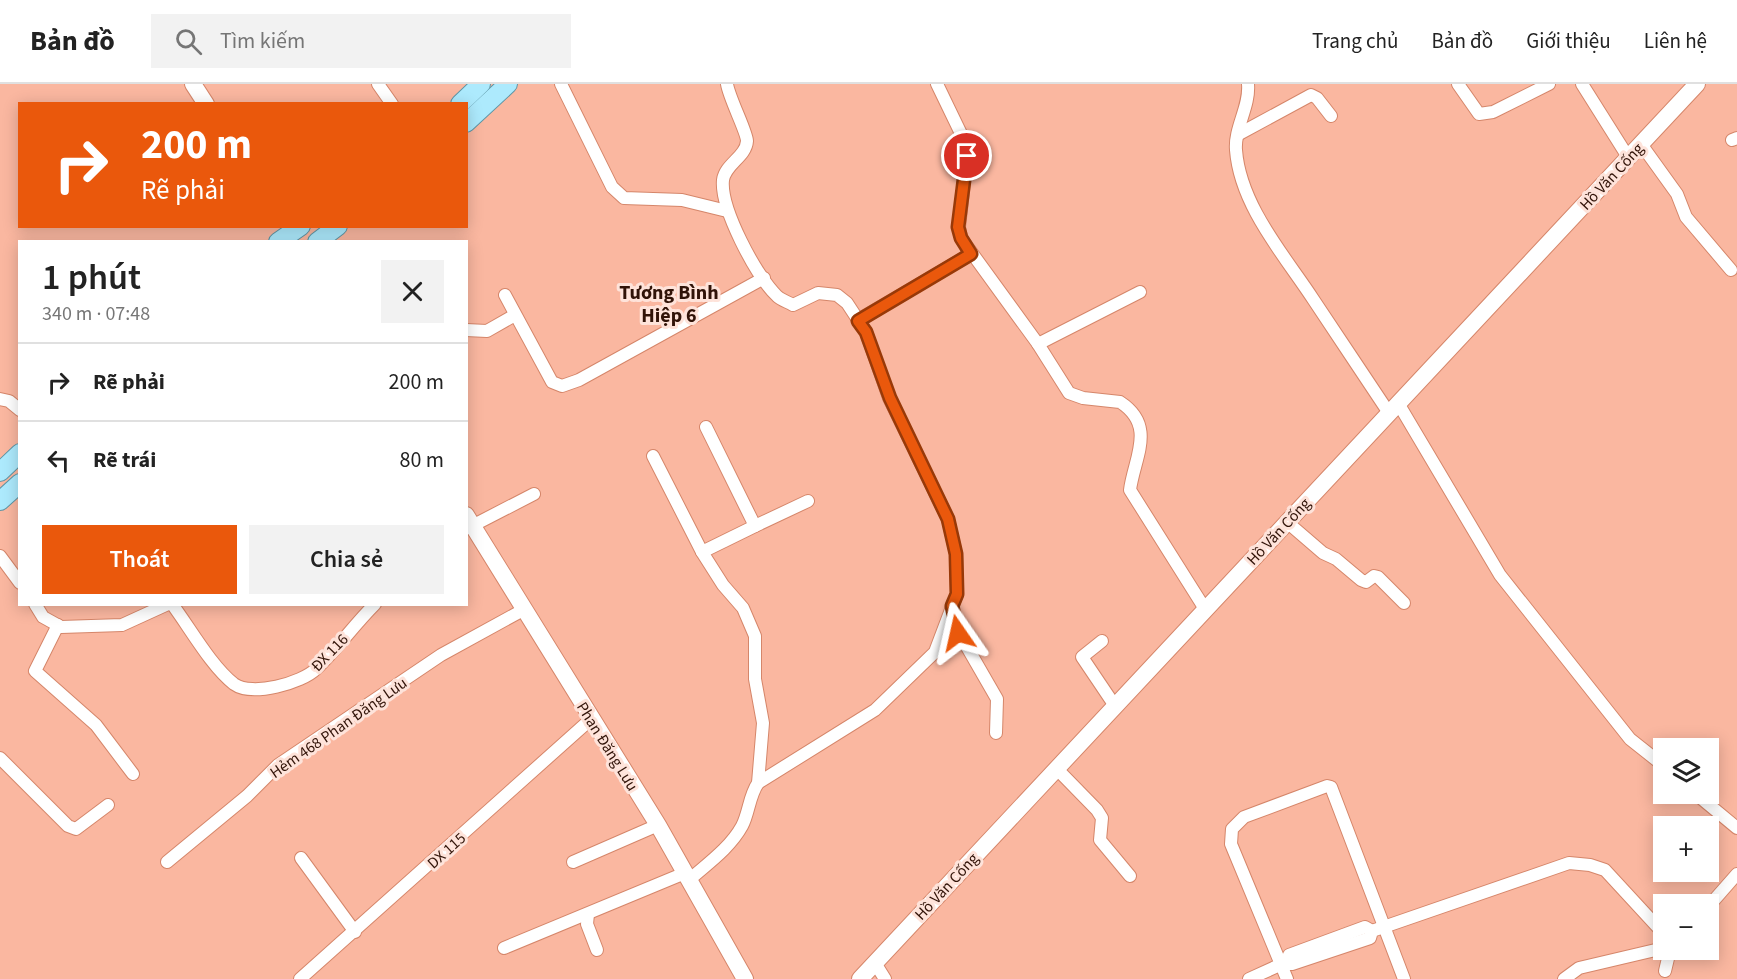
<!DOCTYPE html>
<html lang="vi">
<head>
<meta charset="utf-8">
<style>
	:root { --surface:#fff; --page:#f2f2f2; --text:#222; --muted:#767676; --line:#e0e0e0; --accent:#ea580c }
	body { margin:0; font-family:"Source Sans 3",sans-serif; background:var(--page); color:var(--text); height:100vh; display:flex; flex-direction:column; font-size:22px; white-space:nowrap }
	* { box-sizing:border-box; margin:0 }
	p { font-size:20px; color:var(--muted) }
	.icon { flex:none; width:33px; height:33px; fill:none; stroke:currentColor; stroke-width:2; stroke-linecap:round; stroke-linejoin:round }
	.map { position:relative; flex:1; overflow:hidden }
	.panel { position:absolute; left:18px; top:156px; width:450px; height:366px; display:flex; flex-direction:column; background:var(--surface); border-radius:0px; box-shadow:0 3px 15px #0003 }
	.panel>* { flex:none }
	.top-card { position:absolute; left:18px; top:18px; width:450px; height:126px; border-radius:0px; box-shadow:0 3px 15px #0003; background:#ea580c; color:#fff; overflow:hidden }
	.controls { position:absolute; left:1653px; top:654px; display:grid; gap:12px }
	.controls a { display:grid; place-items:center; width:66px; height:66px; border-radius:0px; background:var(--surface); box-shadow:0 3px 15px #0003; font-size:30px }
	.pin { position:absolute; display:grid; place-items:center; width:51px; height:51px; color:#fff; margin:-26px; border:3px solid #fff; border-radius:50%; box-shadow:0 2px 6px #0007 }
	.me { position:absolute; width:66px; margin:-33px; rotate:349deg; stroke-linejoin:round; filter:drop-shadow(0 0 4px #0008) }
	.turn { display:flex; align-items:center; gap:21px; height:126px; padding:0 24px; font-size:27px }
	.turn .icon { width:78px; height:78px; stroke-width:2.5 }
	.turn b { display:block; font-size:42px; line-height:51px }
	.round { display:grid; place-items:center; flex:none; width:63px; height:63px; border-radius:0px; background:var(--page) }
	.headline { display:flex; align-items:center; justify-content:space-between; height:102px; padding:0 24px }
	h1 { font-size:36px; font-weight:600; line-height:45px }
	.primary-button { display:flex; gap:12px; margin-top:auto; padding:12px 24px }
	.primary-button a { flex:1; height:69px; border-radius:0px; background:var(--accent); color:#fff; font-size:24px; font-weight:600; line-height:69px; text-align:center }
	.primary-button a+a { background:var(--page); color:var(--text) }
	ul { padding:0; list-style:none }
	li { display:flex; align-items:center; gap:18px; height:78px; padding:0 24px; border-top:2px solid var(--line) }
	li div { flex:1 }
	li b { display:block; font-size:22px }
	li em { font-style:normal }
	header { display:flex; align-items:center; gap:36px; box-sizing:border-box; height:84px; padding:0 30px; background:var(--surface); border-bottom:2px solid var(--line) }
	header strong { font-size:28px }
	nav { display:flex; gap:33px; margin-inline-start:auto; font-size:21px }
	.search { width:420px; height:54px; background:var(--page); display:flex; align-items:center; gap:15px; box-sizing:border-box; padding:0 21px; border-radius:0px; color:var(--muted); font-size:22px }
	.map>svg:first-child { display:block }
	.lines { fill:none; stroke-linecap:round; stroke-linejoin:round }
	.street-casing { stroke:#d5866a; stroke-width:14 }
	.secondary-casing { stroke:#d5866a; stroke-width:18 }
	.primary-casing { stroke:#5e96a6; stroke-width:20 }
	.street { stroke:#fff; stroke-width:12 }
	.secondary { stroke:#fff; stroke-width:16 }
	.primary { stroke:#adeafd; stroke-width:18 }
	.route-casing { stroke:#983908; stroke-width:15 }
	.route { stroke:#ea580c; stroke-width:10 }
	.labels { text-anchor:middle; stroke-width:6; stroke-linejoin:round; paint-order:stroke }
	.street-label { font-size:16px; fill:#311308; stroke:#fee3da }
	.quarter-label { font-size:20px; font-weight:bold; fill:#311308; stroke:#fee3da }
</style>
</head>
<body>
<header>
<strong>Bản đồ</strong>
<div class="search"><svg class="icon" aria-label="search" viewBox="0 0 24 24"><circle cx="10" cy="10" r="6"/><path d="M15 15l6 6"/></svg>Tìm kiếm</div>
<nav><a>Trang chủ</a><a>Bản đồ</a><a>Giới thiệu</a><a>Liên hệ</a></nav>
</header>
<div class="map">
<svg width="1737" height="895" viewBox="0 0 1737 895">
	<rect width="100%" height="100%" fill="#fab7a0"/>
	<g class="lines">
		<defs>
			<g id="street">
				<path d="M 378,0 L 392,20"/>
				<path d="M 561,0 L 612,103 L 624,114 L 682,116 L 727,127"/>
				<path d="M 727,0 C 729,14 747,48 747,57 C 746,73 725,80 723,96 C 720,124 756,192 777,212 C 781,216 788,218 793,221 L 818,209 L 837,211 L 847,219 L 866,248 L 889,314 L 948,435 L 956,470 L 957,510 L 935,568 L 875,626 L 758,699"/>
				<path d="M 937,0 L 966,60 L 967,73 L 959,143 L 961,154 L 1038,260 L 1069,309 L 1083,314 L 1120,318 C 1157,342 1134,374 1130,406 L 1205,525"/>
				<path d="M 1248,0 C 1250,23 1234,44 1236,66 C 1240,121 1284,171 1313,215 C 1338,253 1364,291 1389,329"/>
				<path d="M 1458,0 L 1479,30 L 1493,28 L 1549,0"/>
				<path d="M 1582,0 L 1628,73"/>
				<path d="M 1239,50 L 1311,11 L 1317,14 L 1331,32"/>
				<path d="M 1732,56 L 1737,54"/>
				<path d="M 1641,60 L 1677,110 L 1686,133 L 1731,186"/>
				<path d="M 505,211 L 552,298 L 562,302 L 579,296 L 764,194"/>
				<path d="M 858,236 L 971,170"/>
				<path d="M 466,246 L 487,247 L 515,231"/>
				<path d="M 1038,260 L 1140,208"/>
				<path d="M 0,315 L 9,317 L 20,326"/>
				<path d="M 1398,319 L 1500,491 L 1630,655 L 1664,682"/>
				<path d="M 653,372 L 702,468 L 723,501 L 743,524 L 755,552 L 755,595 L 763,639 L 758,699 C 749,712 749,729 742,742 C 730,764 707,780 689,796"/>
				<path d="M 1287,438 L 1323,469 L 1336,475 L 1361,496 L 1366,498 L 1374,492 L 1378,493 L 1404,519"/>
				<path d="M 755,442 L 808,417"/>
				<path d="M 468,444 L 534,410"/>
				<path d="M 702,468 L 755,442 L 706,343"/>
				<path d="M 0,472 L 20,499"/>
				<path d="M 35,520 L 43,533 L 61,543 L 122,541 L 168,520"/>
				<path d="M 172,520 C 190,544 211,582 234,600 C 252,613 302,599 316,585 C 337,565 354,541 375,520"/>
				<path d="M 952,523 L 959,549 L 997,615 L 996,649"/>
				<path d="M 58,541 L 35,587 L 96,641 L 133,690"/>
				<path d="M 1102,557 L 1082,573 L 1115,622"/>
				<path d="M 0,674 L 68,742 L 76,745 L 108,721"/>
				<path d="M 1056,684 L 1097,726 L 1102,734 L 1100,756 L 1130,792"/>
				<path d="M 1696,710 L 1737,744"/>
				<path d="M 301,774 L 355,848"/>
				<path d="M 167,778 L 247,712 L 278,681 L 441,571 L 523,526"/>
				<path d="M 573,778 L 658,741"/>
				<path d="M 1708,823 L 1737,790"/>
				<path d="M 588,830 L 587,840 L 597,866"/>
				<path d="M 504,864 L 685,789"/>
				<path d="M 1286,878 L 1289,871 L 1365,843 L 1372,847"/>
				<path d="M 875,879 L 885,895"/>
				<path d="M 1665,887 L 1670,866"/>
				<path d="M 300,895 L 591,635"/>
				<path d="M 1249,895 L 1282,880 L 1292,880 L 1370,854 L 1372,847 L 1569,779 L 1590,781 L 1605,786 L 1664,850"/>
				<path d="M 1287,895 L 1231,760 L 1232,745 L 1244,733 L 1327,702 L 1331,703 L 1404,895"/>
				<path d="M 1564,895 L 1579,884 L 1664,864"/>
			</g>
			<g id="secondary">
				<path d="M 193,0 L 206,20"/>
				<path d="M 466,431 L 658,741 L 745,895"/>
				<path d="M 860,895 L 1697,0"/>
			</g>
			<g id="primary">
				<path d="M 460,20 L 481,0"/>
				<path d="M 466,39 L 508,0"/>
				<path d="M 278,158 L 301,142"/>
				<path d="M 317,158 L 338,142"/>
				<path d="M 0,388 L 20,369"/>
				<path d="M 0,417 L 20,399"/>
			</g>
		</defs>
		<!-- street casing -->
		<use href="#street" class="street-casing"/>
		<!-- secondary casing -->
		<use href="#secondary" class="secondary-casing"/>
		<!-- primary casing -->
		<use href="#primary" class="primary-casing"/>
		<!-- street -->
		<use href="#street" class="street"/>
		<!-- secondary -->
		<use href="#secondary" class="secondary"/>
		<!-- primary -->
		<use href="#primary" class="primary"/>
	</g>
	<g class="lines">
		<defs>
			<path id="route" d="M 958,549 L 952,522 L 957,510 L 956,470 L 948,435 L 890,314 L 866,248 L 858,237 L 971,170 L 961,154 L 958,143 L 967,72"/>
		</defs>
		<!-- route casing -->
		<use href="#route" class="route-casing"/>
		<!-- route -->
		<use href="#route" class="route"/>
	</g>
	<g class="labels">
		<!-- street labels -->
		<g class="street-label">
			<text transform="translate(1611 92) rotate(-47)" y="6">Hồ Văn Cống</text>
			<text transform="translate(1278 447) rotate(-47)" y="6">Hồ Văn Cống</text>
			<text transform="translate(329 568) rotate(-46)" y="6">ĐX 116</text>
			<text transform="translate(338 643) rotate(-35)" y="6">Hẻm 468 Phan Đăng Lưu</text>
			<text transform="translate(608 662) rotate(58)" y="6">Phan Đăng Lưu</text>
			<text transform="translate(446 766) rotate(-42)" y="6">DX 115</text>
			<text transform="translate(946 802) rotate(-47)" y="6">Hồ Văn Cống</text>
		</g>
		<!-- quarter labels -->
		<g class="quarter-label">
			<text x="669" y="215">Tương Bình<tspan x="669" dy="23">Hiệp 6</tspan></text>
		</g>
	</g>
</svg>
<div class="controls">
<a><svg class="icon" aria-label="layers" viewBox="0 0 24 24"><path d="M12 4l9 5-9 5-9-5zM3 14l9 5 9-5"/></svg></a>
<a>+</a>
<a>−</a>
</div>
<div class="pin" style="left:967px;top:72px;background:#d93025"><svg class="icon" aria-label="arrive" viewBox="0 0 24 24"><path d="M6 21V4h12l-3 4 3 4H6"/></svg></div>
<svg class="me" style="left:958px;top:549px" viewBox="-20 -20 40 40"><path d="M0-17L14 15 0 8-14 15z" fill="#ea580c" stroke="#fff" stroke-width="4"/></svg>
<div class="top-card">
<div class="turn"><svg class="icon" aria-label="right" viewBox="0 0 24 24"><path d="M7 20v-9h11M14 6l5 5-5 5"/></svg><div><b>200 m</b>Rẽ phải</div></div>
</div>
<section class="panel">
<div class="headline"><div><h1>1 phút</h1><p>340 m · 07:48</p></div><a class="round"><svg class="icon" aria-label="close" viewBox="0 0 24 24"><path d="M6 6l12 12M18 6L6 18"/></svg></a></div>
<ul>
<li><svg class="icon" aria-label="right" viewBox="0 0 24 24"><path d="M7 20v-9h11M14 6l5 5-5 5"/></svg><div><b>Rẽ phải</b></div><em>200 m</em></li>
<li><svg class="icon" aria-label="left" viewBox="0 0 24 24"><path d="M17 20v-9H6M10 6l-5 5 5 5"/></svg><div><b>Rẽ trái</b></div><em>80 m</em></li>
</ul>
<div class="primary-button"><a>Thoát</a><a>Chia sẻ</a></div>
</section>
</div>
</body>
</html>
